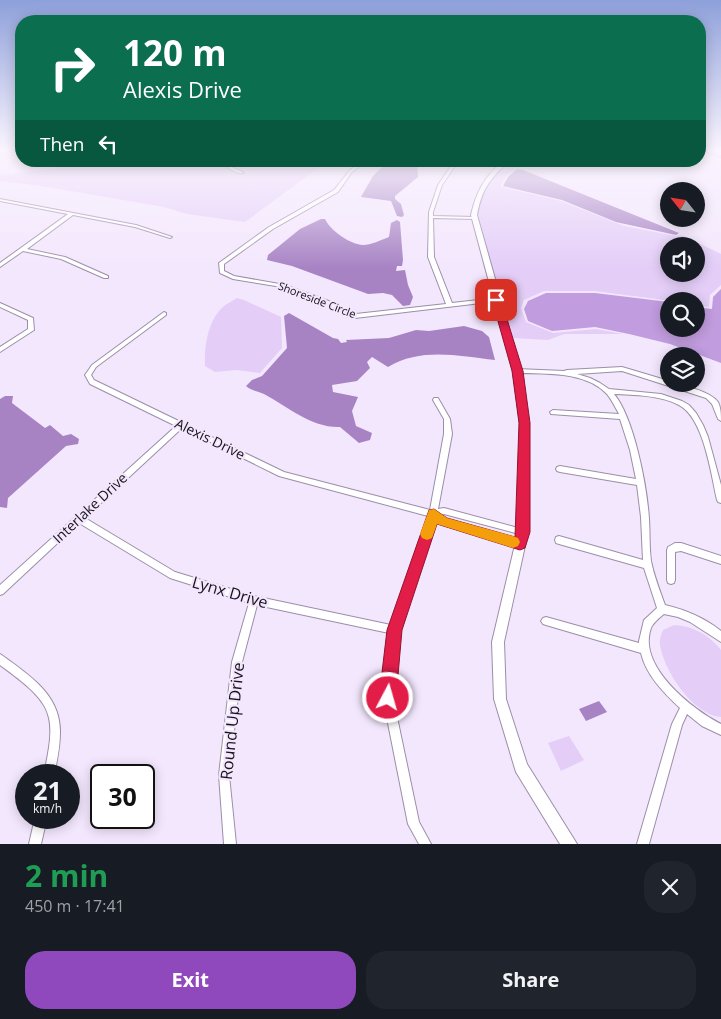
<!DOCTYPE html>
<html lang="en">
<head>
<meta charset="utf-8">
<style>
	:root { --surface:#171b24; --page:#20242c; --text:#f1f3f6; --muted:#9ea1a6; --accent:#8f49bd }
	body { margin:0; font-family:"Open Sans",sans-serif; background:var(--page); color:var(--text); height:100vh; display:flex; flex-direction:column; font-size:19px; white-space:nowrap }
	* { box-sizing:border-box; margin:0 }
	p { font-size:16px; color:var(--muted) }
	.icon { flex:none; width:28px; height:28px; fill:none; stroke:currentColor; stroke-width:2; stroke-linecap:round; stroke-linejoin:round }
	.map { position:relative; height:844px; overflow:hidden }
	.panel { display:flex; flex-direction:column; background:var(--surface); flex:1 }
	.panel>* { flex:none }
	.guide { position:absolute; left:15px; top:15px; width:691px; height:152px; border-radius:20px; box-shadow:0 2px 12px #0003; background:#0b6e4f; color:#fff; overflow:hidden }
	.needle { width:32px; rotate:300deg }
	.fabs { position:absolute; left:660px; top:182px; display:grid; gap:10px }
	.fabs a { display:grid; place-items:center; width:45px; height:45px; border-radius:50%; background:var(--surface); box-shadow:0 2px 12px #0003; font-size:25px }
	.speed { position:absolute; left:15px; top:764px; display:flex; gap:10px; font-size:25px; font-weight:700; text-align:center }
	.speed>* { display:grid; place-content:center; width:65px; height:65px; border-radius:50%; background:var(--surface); box-shadow:0 2px 12px #0003; line-height:1 }
	.speed small { font-size:12px; font-weight:400 }
	.speed .limit { border:2px solid #111; border-radius:8px; background:#fff; color:#111 }
	.pin { position:absolute; display:grid; place-items:center; width:42px; height:42px; color:#fff; margin:-21px; border-radius:10px; box-shadow:0 2px 8px #0006 }
	.me { position:absolute; width:55px; margin:-28px; rotate:6deg; stroke-linejoin:round; filter:drop-shadow(0 0 4px #0008) }
	.turn { display:flex; align-items:center; gap:18px; height:105px; padding:0 25px; font-size:22px }
	.turn .icon { width:65px; height:65px; stroke-width:2.5 }
	.turn b { display:block; font-size:35px; line-height:42px }
	.then { display:flex; align-items:center; height:48px; padding:0 25px; background:#0003; gap:10px; font-size:19px }
	.round { display:grid; place-items:center; flex:none; width:52px; height:52px; border-radius:20px; background:var(--page) }
	.headline { display:flex; align-items:center; justify-content:space-between; height:85px; padding:0 25px }
	h1 { font-size:30px; font-weight:700; line-height:38px; color:#1e9e55 }
	.button { display:flex; gap:10px; margin-top:auto; padding:10px 25px }
	.button a { flex:1; height:58px; border-radius:20px; background:var(--accent); color:#fff; font-size:20px; font-weight:700; line-height:58px; text-align:center }
	.button a+a { background:var(--page); color:var(--text) }
	.map>svg:first-child { display:block }
	.green { fill:#e4cef8; fill-rule:evenodd }
	.forest { fill:#c19cde }
	.water { fill:#a783c4 }
	.lines { fill:none; stroke-linecap:round; stroke-linejoin:round }
	.minor-casing { stroke:#9c8ea8; stroke-width:2 }
	.tertiary-casing { stroke:#9c8ea8; stroke-width:2 }
	.primary-casing { stroke:#fff; stroke-width:3 }
	.minor { fill:#fff; fill-rule:evenodd }
	.tertiary { fill:#fff; fill-rule:evenodd }
	.primary { fill:#dfbbf9; fill-rule:evenodd }
	.route { fill:#e11d48; stroke:#92132f }
	.slow { fill:#f59e0b }
	.labels { text-anchor:middle; stroke-width:4.5; stroke-linejoin:round; paint-order:stroke }
	.far-street-label { font-size:11px; fill:#17121b; stroke:#f3e7fd }
	.street-label { font-size:14px; fill:#17121b; stroke:#f3e7fd }
	.near-street-label { font-size:16px; fill:#17121b; stroke:#f3e7fd }
</style>
</head>
<body>
<div class="map">
<svg width="721" height="844" viewBox="0 0 721 844">
	<rect width="100%" height="100%" fill="#f3e7fd"/>
	<!-- green -->
	<g class="green">
		<path d="M 57,161 L 313,161 L 325,163 L 245,222 L 187,214 L 164,207 L 42,186 L 0,181 L 0,175 L 53,169 Z"/>
		<path d="M 510,162 L 520,167 C 511,169 503,178 501,187 L 561,201 L 624,226 L 676,236 L 682,235 L 721,254 L 721,285 L 710,295 L 709,307 L 696,305 L 696,301 L 672,301 L 594,291 L 544,291 L 524,300 L 521,308 L 526,322 L 553,333 L 596,329 L 623,334 L 564,334 L 548,340 L 512,338 L 477,215 C 481,190 489,177 510,162 ZM 669,246 L 696,246 L 696,274 L 669,274 Z"/>
		<path d="M 237,298 L 244,300 L 281,317 L 282,348 L 260,373 L 236,370 L 215,372 L 205,366 C 204,347 208,320 223,307 C 227,303 233,301 237,298 Z"/>
		<path d="M 674,625 C 693,626 708,634 721,650 L 721,717 C 693,715 664,671 660,645 C 659,640 661,635 663,630 Z"/>
		<path d="M 569,736 L 584,760 L 561,771 L 548,743 Z"/>
	</g>
	<!-- forest -->
	<path class="forest" d="M 721,289 L 721,363 L 670,344 L 629,334 L 595,327 L 552,331 L 528,321 L 524,309 L 528,301 L 546,293 L 595,293 L 669,302 L 669,329 L 696,329 L 696,307 L 712,309 L 713,297 Z"/>
	<!-- water -->
	<g class="water">
		<path d="M 388,161 L 417,161 L 418,177 L 395,196 L 395,199 L 401,204 L 404,215 L 402,217 L 397,216 L 391,201 L 361,197 L 373,176 Z"/>
		<path d="M 517,169 L 523,170 L 679,233 L 676,235 L 616,222 L 562,200 L 503,186 L 508,177 Z"/>
		<path d="M 321,219 L 325,219 C 330,230 349,244 363,245 C 371,245 381,240 389,237 L 391,223 L 397,220 L 400,222 L 403,260 L 402,266 L 397,266 L 396,271 L 405,270 L 408,285 L 413,297 L 410,305 L 403,306 L 392,295 L 383,293 L 368,294 L 292,266 L 267,260 L 268,255 L 300,229 Z"/>
		<path d="M 289,313 L 333,338 L 338,339 L 341,343 L 347,342 L 346,340 L 389,338 L 416,330 L 429,331 L 464,326 L 482,331 L 489,337 L 495,360 C 459,356 421,347 388,367 L 372,357 L 367,362 L 370,368 L 357,381 L 332,385 L 333,392 L 358,397 L 352,411 L 356,426 L 372,433 L 370,440 L 359,443 L 340,427 C 312,428 288,407 264,394 C 257,391 252,391 246,386 L 252,380 L 262,376 L 287,348 L 284,316 Z"/>
		<path d="M 5,396 L 13,396 L 12,403 L 45,428 L 50,425 L 63,436 L 71,434 L 79,439 L 78,444 L 66,446 L 8,498 L 7,508 L 0,507 L 0,399 Z"/>
		<path d="M 599,701 L 607,712 L 586,721 L 579,709 Z"/>
	</g>
	<g class="lines">
		<defs>
			<g id="minor">
				<path d="M 221,161 L 226,161 L 232,167 L 244,173 C 236,175 227,167 221,161 Z"/>
				<path d="M 361,161 L 366,161 L 352,172 L 338,192 L 273,229 L 224,264 L 224,271 L 234,276 L 285,285 L 326,300 L 356,314 L 446,304 L 428,257 L 429,212 L 438,185 L 451,166 L 444,161 L 449,161 L 455,166 L 442,185 L 433,212 L 433,216 L 475,217 L 477,218 L 475,219 L 433,218 L 434,257 L 452,303 L 496,298 L 498,299 L 498,301 L 355,318 L 322,302 L 282,287 L 233,279 L 220,273 L 219,263 L 269,227 L 334,190 L 350,170 Z"/>
				<path d="M 0,199 L 136,225 L 172,237 L 170,238 L 135,227 L 73,215 L 27,249 L 65,257 L 108,276 L 108,278 L 104,278 L 61,259 L 23,251 L 0,267 L 0,263 L 68,214 L 0,201 Z"/>
				<path d="M 0,303 L 33,318 L 34,330 L 0,352 L 0,347 L 28,329 L 28,320 L 0,307 Z"/>
				<path d="M 164,312 L 166,313 L 166,315 L 96,367 L 91,375 L 94,380 L 284,472 L 430,510 L 444,434 L 444,419 L 433,400 L 434,398 L 438,398 L 450,419 L 452,434 L 438,509 L 444,508 L 526,530 L 527,532 L 526,534 L 523,535 L 444,514 L 440,515 L 445,519 L 520,540 L 523,541 L 524,544 L 523,547 L 520,548 L 443,525 L 435,520 L 399,630 L 393,698 L 419,822 L 431,844 L 419,844 L 408,824 L 383,698 L 389,633 L 257,605 L 242,662 L 229,775 L 236,844 L 224,844 L 219,775 L 232,662 L 249,603 L 170,578 L 79,523 L 3,594 L 0,595 L 0,585 L 176,426 L 90,384 L 85,375 L 92,365 ZM 182,428 L 279,476 L 428,516 L 391,625 L 254,596 L 175,572 L 85,518 Z"/>
				<path d="M 622,367 L 669,381 L 669,384 C 681,384 710,391 718,402 C 721,408 721,415 721,421 L 718,419 L 712,404 L 706,398 L 622,371 L 577,374 L 590,378 L 600,383 L 609,389 L 661,394 L 682,401 L 689,405 L 696,413 L 703,425 L 708,437 L 721,485 L 721,503 L 718,502 L 717,500 C 711,474 704,418 679,405 C 660,395 635,395 614,394 C 634,418 647,486 649,519 C 650,533 649,547 651,561 C 654,576 660,591 665,605 C 686,610 705,618 721,631 L 721,642 L 690,622 L 678,617 L 664,614 C 659,618 653,623 651,628 C 637,666 692,709 721,724 L 721,735 L 702,726 L 687,714 L 682,725 L 649,844 L 637,844 L 672,724 L 680,708 C 664,693 646,675 641,653 L 546,625 L 543,624 L 541,621 L 543,618 L 546,617 L 639,643 L 639,641 L 644,620 L 657,608 L 644,568 L 559,544 L 556,543 L 555,540 L 556,537 L 559,536 L 643,560 L 641,517 L 637,485 L 560,472 L 557,471 L 556,469 L 557,467 L 560,466 L 636,479 L 630,450 L 620,419 L 551,414 L 550,412 L 553,410 L 619,414 C 615,407 612,400 607,394 C 585,371 546,374 517,373 L 514,371 L 517,369 L 564,371 L 567,370 Z"/>
				<path d="M 675,543 L 681,543 L 721,556 L 721,564 L 681,551 L 675,552 L 675,580 L 674,583 L 671,584 L 668,583 L 667,580 L 667,550 L 668,547 Z"/>
				<path d="M 0,654 L 3,656 C 30,676 61,695 60,733 C 60,747 57,761 54,775 L 44,775 C 47,757 53,736 49,718 C 45,696 17,678 0,665 Z"/>
				<path d="M 35,818 L 47,818 L 41,844 L 29,844 Z"/>
			</g>
			<path id="tertiary" d="M 503,161 L 509,161 C 490,179 482,188 477,215 L 521,371 L 528,423 L 528,532 L 504,642 L 506,699 L 527,764 L 577,844 L 560,844 L 516,772 L 494,699 L 492,642 L 518,532 L 520,423 L 513,371 L 471,215 C 476,192 485,176 503,161 Z"/>
			<path id="primary" d="M 700,149 L 721,155 L 721,159 L 700,152 Z"/>
		</defs>
		<!-- minor casing -->
		<use href="#minor" class="minor-casing"/>
		<!-- tertiary casing -->
		<use href="#tertiary" class="tertiary-casing"/>
		<!-- primary casing -->
		<use href="#primary" class="primary-casing"/>
		<!-- minor -->
		<use href="#minor" class="minor"/>
		<!-- tertiary -->
		<use href="#tertiary" class="tertiary"/>
		<!-- primary -->
		<use href="#primary" class="primary"/>
	</g>
	<!-- sky -->
	<linearGradient id="sky" x2="0" y2="1"><stop stop-color="#8ea0da"/><stop offset="0.56" stop-color="#faf4fe"/><stop offset="1" stop-color="#faf4fe" stop-opacity="0"/></linearGradient>
	<rect width="721" height="268" fill="url(#sky)"/>
	<!-- route -->
	<path class="route" d="M 496,297 L 501,300 L 523,371 L 530,423 L 530,532 L 525,548 L 520,550 L 437,524 L 402,630 L 396,698 L 393,704 L 388,706 L 382,704 L 379,698 L 387,630 L 429,510 L 434,509 L 447,518 L 515,537 L 519,423 L 512,371 L 492,300 Z"/>
	<!-- slow -->
	<path class="slow" d="M 434,509 L 447,518 L 513,536 L 518,538 L 520,542 L 518,546 L 513,548 L 437,524 L 432,538 L 427,540 L 422,538 L 420,534 L 429,510 Z"/>
	<g class="labels">
		<!-- far-street labels -->
		<g class="far-street-label">
			<text transform="translate(317 300) rotate(21)" y="4">Shoreside Circle</text>
		</g>
		<!-- street labels -->
		<g class="street-label">
			<text transform="translate(210 439) rotate(26)" y="5">Alexis Drive</text>
			<text transform="translate(90 508) rotate(-43)" y="5">Interlake Drive</text>
		</g>
		<!-- near-street labels -->
		<g class="near-street-label">
			<text transform="translate(230 592) rotate(16)" y="6">Lynx Drive</text>
			<text transform="translate(232 721) rotate(-84)" y="6">Round Up Drive</text>
		</g>
	</g>
</svg>
<div class="fabs">
<a><svg class="needle" viewBox="-14 -14 28 28"><path d="M0-13l5 13h-10z" fill="#e53935"/><path d="M0 13l5-13h-10z" fill="#9ea1a6"/></svg></a>
<a><svg class="icon" aria-label="sound" viewBox="0 0 24 24"><path d="M4 9h4l5-4v14l-5-4H4zM17 9q2 3 0 6"/></svg></a>
<a><svg class="icon" aria-label="search" viewBox="0 0 24 24"><circle cx="10" cy="10" r="6"/><path d="M15 15l6 6"/></svg></a>
<a><svg class="icon" aria-label="layers" viewBox="0 0 24 24"><path d="M12 4l9 5-9 5-9-5zM3 14l9 5 9-5"/></svg></a>
</div>
<div class="speed"><div>21<small>km/h</small></div><div class="limit">30</div></div>
<div class="pin" style="left:496px;top:300px;background:#d93025"><svg class="icon" aria-label="arrive" viewBox="0 0 24 24"><path d="M6 21V4h12l-3 4 3 4H6"/></svg></div>
<svg class="me" style="left:388px;top:698px" viewBox="-20 -20 40 40"><circle r="17" fill="#e11d48" stroke="#fff" stroke-width="3"/><path d="M0-11L8 9 0 5-8 9z" fill="#fff"/></svg>
<div class="guide">
<div class="turn"><svg class="icon" aria-label="right" viewBox="0 0 24 24"><path d="M7 20v-9h11M14 6l5 5-5 5"/></svg><div><b>120 m</b>Alexis Drive</div></div>
<div class="then">Then<svg class="icon" aria-label="left" viewBox="0 0 24 24"><path d="M17 20v-9H6M10 6l-5 5 5 5"/></svg></div>
</div>
</div>
<section class="panel">
<div class="headline"><div><h1>2 min</h1><p>450 m · 17:41</p></div><a class="round"><svg class="icon" aria-label="close" viewBox="0 0 24 24"><path d="M6 6l12 12M18 6L6 18"/></svg></a></div>
<div class="button"><a>Exit</a><a>Share</a></div>
</section>
</body>
</html>
